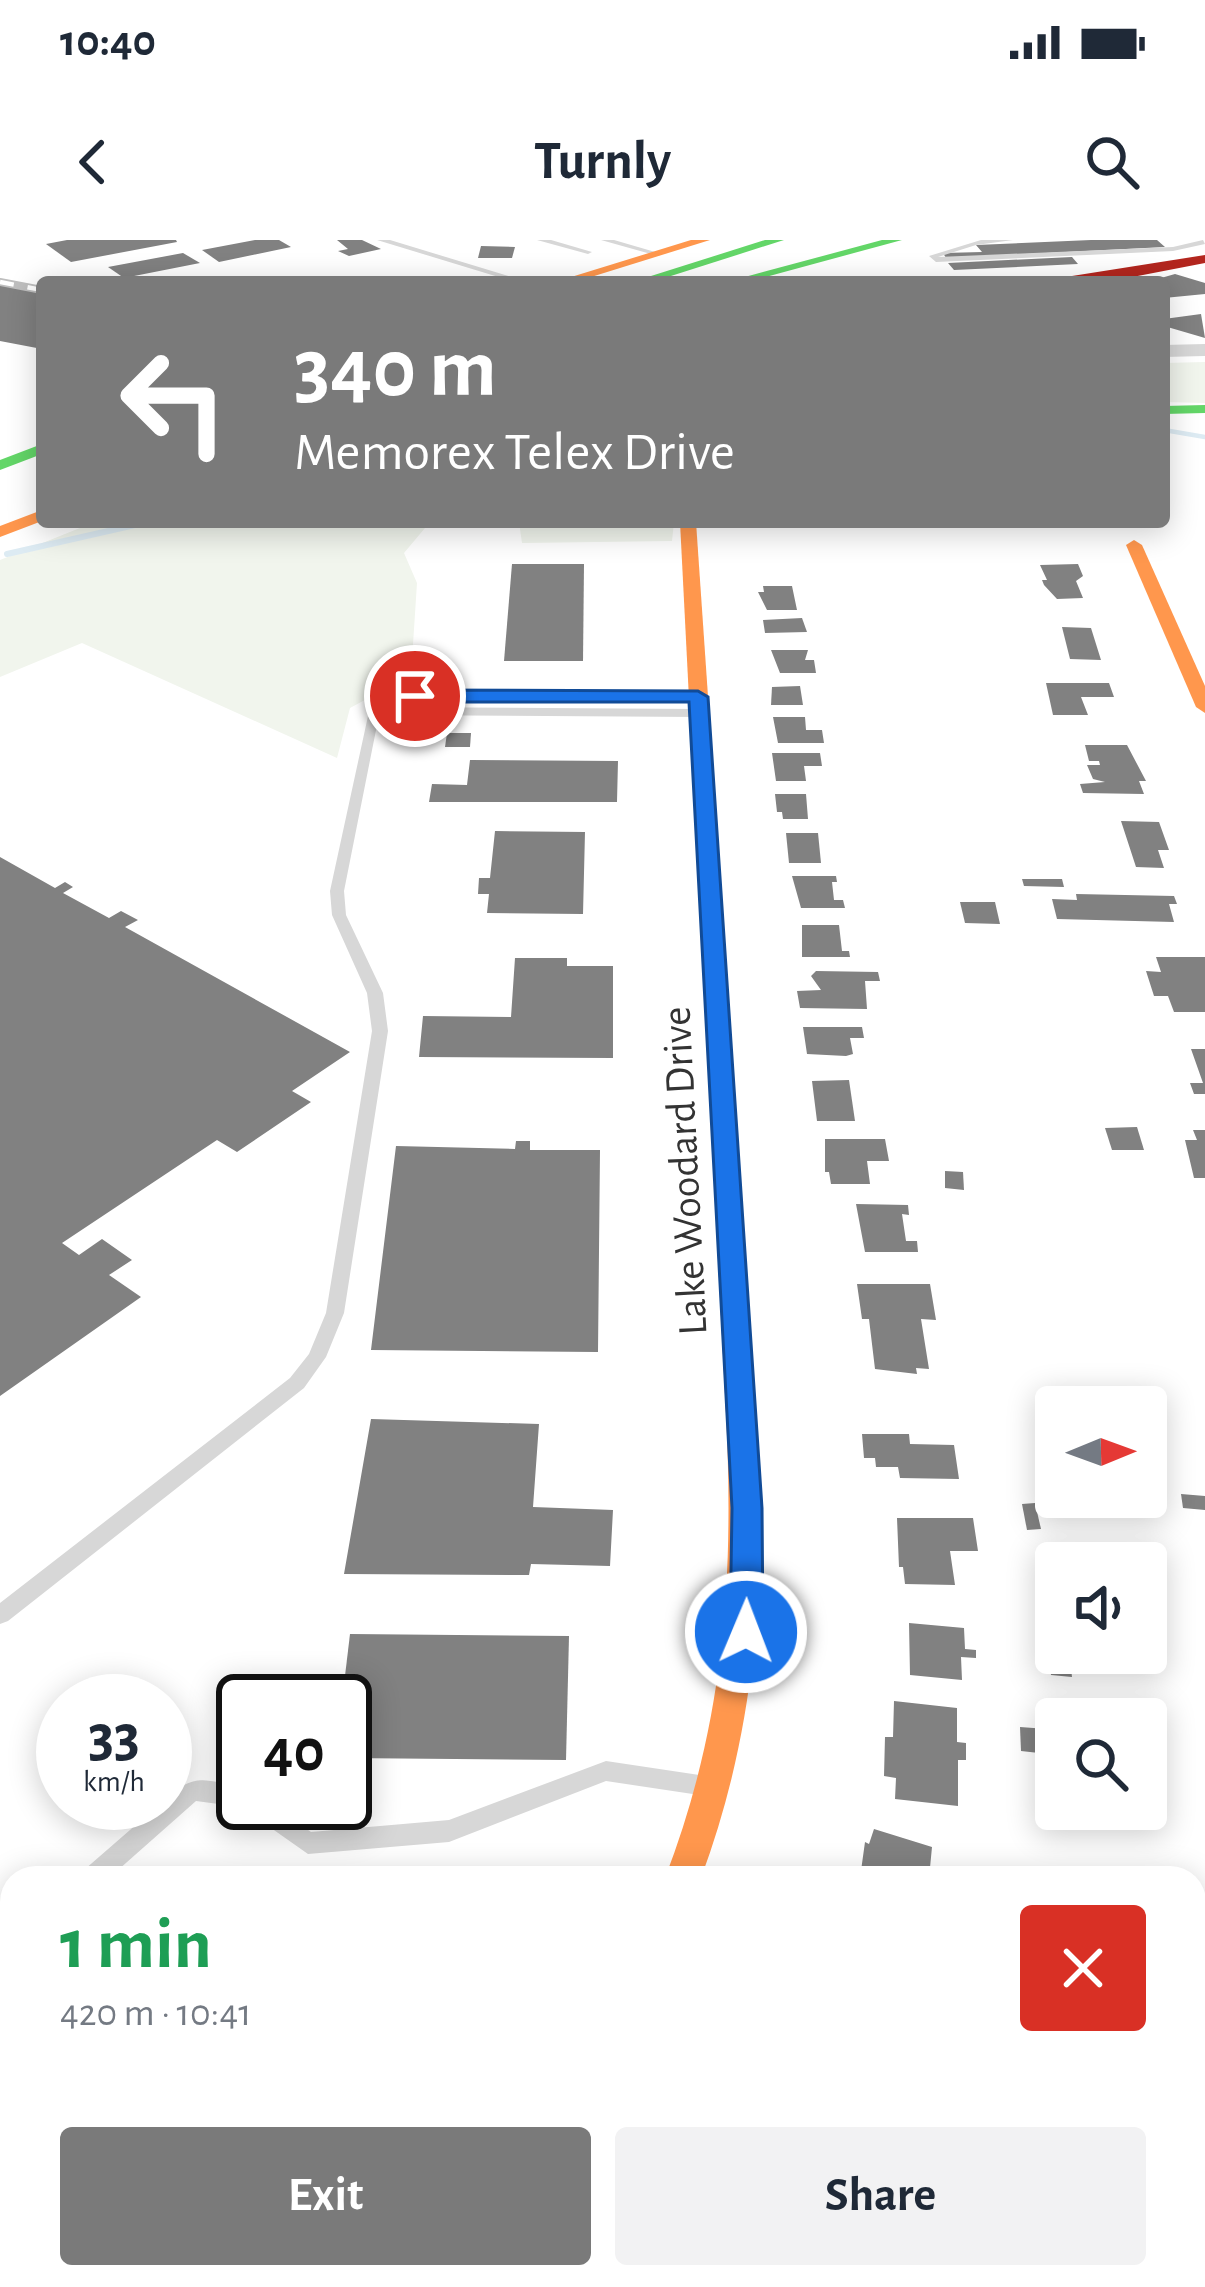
<!DOCTYPE html>
<html lang="en">
<head>
<meta charset="utf-8">
<style>
	:root { --surface:#fff; --page:#f2f2f3; --text:#1f2937; --muted:#747a83; --accent:#7a7a7a }
	body { margin:0; font-family:"Alegreya Sans",sans-serif; background:var(--page); color:var(--text); height:100vh; display:flex; flex-direction:column; font-size:45px; white-space:nowrap }
	* { box-sizing:border-box; margin:0 }
	p { font-size:39px; color:var(--muted) }
	.icon { flex:none; width:66px; height:66px; fill:none; stroke:currentColor; stroke-width:2; stroke-linecap:round; stroke-linejoin:round }
	.map { position:relative; flex:1; overflow:hidden }
	.details { position:absolute; left:0px; top:1626px; width:1206px; height:423px; display:flex; flex-direction:column; background:var(--surface); border-radius:36px 36px 0 0; box-shadow:0 6px 30px #0003 }
	.details>* { flex:none }
	.hud { position:absolute; left:36px; top:36px; width:1134px; height:252px; border-radius:12px; box-shadow:0 6px 30px #0003; background:#7a7a7a; color:#fff; overflow:hidden }
	.needle { width:78px; rotate:89deg }
	.tools { position:absolute; left:1035px; top:1146px; display:grid; gap:24px }
	.tools a { display:grid; place-items:center; width:132px; height:132px; border-radius:12px; background:var(--surface); box-shadow:0 6px 30px #0003; font-size:60px }
	.speed { position:absolute; left:36px; top:1434px; display:flex; gap:24px; font-size:60px; font-weight:700; text-align:center }
	.speed>* { display:grid; place-content:center; width:156px; height:156px; border-radius:50%; background:var(--surface); box-shadow:0 6px 30px #0003; line-height:1 }
	.speed small { font-size:30px; font-weight:400 }
	.speed .limit { border:6px solid #111; border-radius:18px; background:#fff; color:#111 }
	.pin { position:absolute; display:grid; place-items:center; width:102px; height:102px; color:#fff; margin:-51px; border:6px solid #fff; border-radius:50%; box-shadow:0 3px 12px #0007 }
	.me { position:absolute; width:132px; margin:-66px; rotate:1deg; stroke-linejoin:round; filter:drop-shadow(0 0 9px #0008) }
	.turn { display:flex; align-items:center; gap:42px; height:252px; padding:0 60px; font-size:54px }
	.turn .icon { width:156px; height:156px; stroke-width:2.5 }
	.turn b { display:block; font-size:84px; line-height:102px }
	.round { display:grid; place-items:center; flex:none; width:126px; height:126px; border-radius:12px; background:var(--page) }
	.head { display:flex; align-items:center; justify-content:space-between; height:204px; padding:0 60px }
	h1 { font-size:72px; font-weight:600; line-height:90px; color:#1e9e55 }
	.primary-button { display:flex; gap:24px; margin-top:auto; padding:24px 60px }
	.primary-button a { flex:1; height:138px; border-radius:12px; background:var(--accent); color:#fff; font-size:48px; font-weight:600; line-height:138px; text-align:center }
	.primary-button a+a { background:var(--page); color:var(--text) }
	.status { display:flex; justify-content:space-between; align-items:center; height:84px; padding:0 60px; background:var(--surface); direction:ltr }
	.status svg { height:33px; fill:currentColor }
	header { display:flex; justify-content:space-between; align-items:center; height:156px; padding:0 60px; background:var(--surface); font-size:54px; font-weight:600 }
	.map>svg:first-child { display:block }
	.green { fill:#f1f5ed }
	.lines { fill:none; stroke-linecap:round; stroke-linejoin:round }
	.stream-far1 { stroke:#ddebf3; stroke-width:4.5 }
	.stream { stroke:#ddebf3; stroke-width:6 }
	.building { fill:#818181 }
	.lane { fill:#d7d7d7; fill-rule:evenodd }
	.street { fill:#d7d7d7; fill-rule:evenodd }
	.fast { fill:#63d668; fill-rule:evenodd }
	.slow { fill:#ff974d; fill-rule:evenodd }
	.jam { fill:#b3261e; fill-rule:evenodd }
	.rail-casing { stroke:#bebebe; stroke-width:8 }
	.rail { stroke:#fff; stroke-width:4.5; stroke-dasharray:14; stroke-linecap:butt }
	.route { fill:#1a73e8; stroke:#114b97; stroke-width:3 }
	.labels { text-anchor:middle; stroke-width:12; stroke-linejoin:round; paint-order:stroke }
	.street-label { font-size:42px; fill:#333; stroke:#fff }
</style>
</head>
<body>
<div class="status"><b>10:40</b><svg viewBox="0 0 49 12"><path d="M0 12V9h3v3zM5 12V6h3v6zM10 12V3h3v9zM15 12V0h3v12zM26 1h20v11H26zM47 4h2v5h-2z"/></svg></div>
<header><svg class="icon" aria-label="back" viewBox="0 0 24 24"><path d="M15 5l-7 7 7 7"/></svg>Turnly<svg class="icon" aria-label="search" viewBox="0 0 24 24"><circle cx="10" cy="10" r="6"/><path d="M15 15l6 6"/></svg></header>
<div class="map">
<svg width="1205" height="2047" viewBox="0 0 1205 2047">
	<rect width="100%" height="100%" fill="#fff"/>
	<!-- green -->
	<g class="green">
		<path d="M 1205,122 L 1205,163 L 1164,162 L 1164,123 Z"/>
		<path d="M 95,282 L 469,282 L 425,288 L 404,313 L 417,343 L 411,435 L 350,468 L 337,518 L 82,403 L 0,437 L 0,320 Z"/>
		<path d="M 519,282 L 674,282 L 672,301 L 522,303 Z"/>
	</g>
	<g class="lines">
		<!-- stream-far1 -->
		<path class="stream-far1" d="M 1164,190 L 1205,197"/>
		<!-- stream -->
		<path class="stream" d="M 7,314 L 148,282"/>
	</g>
	<!-- building -->
	<g class="building">
		<path d="M 67,0 L 176,0 L 177,2 L 71,22 L 46,4 Z"/>
		<path d="M 255,0 L 279,0 L 291,7 L 219,22 L 202,10 Z"/>
		<path d="M 337,0 L 362,0 L 381,9 L 349,16 L 338,11 L 348,9 Z"/>
		<path d="M 1091,0 L 1157,0 L 1165,7 L 946,18 L 943,13 L 982,12 L 976,5 Z"/>
		<path d="M 481,6 L 515,7 L 512,18 L 478,18 Z"/>
		<path d="M 183,13 L 200,23 L 124,38 L 108,27 Z"/>
		<path d="M 1072,17 L 1078,24 L 954,30 L 948,23 Z"/>
		<path d="M 1175,34 L 1205,43 L 1205,54 L 1164,58 L 1161,38 Z"/>
		<path d="M 0,45 L 42,52 L 42,109 L 0,101 Z"/>
		<path d="M 1201,74 L 1205,98 L 1164,86 L 1164,79 Z"/>
		<path d="M 512,324 L 584,324 L 583,421 L 504,421 Z"/>
		<path d="M 1078,324 L 1083,336 L 1076,341 L 1083,358 L 1057,359 L 1044,345 L 1042,340 L 1047,340 L 1040,325 Z"/>
		<path d="M 763,346 L 792,346 L 797,370 L 767,370 L 758,352 L 764,352 Z"/>
		<path d="M 802,378 L 807,392 L 765,393 L 763,380 Z"/>
		<path d="M 1062,387 L 1091,388 L 1101,420 L 1070,419 Z"/>
		<path d="M 771,410 L 808,410 L 805,420 L 814,420 L 816,433 L 780,433 Z"/>
		<path d="M 1046,443 L 1109,443 L 1114,457 L 1081,457 L 1088,475 L 1053,475 Z"/>
		<path d="M 800,446 L 803,465 L 771,465 L 772,447 Z"/>
		<path d="M 773,477 L 805,477 L 806,490 L 822,490 L 824,503 L 778,503 Z"/>
		<path d="M 447,493 L 471,493 L 470,507 L 445,507 Z"/>
		<path d="M 1085,505 L 1127,505 L 1146,541 L 1139,541 L 1144,554 L 1083,553 L 1080,544 L 1105,542 L 1093,539 L 1087,525 L 1100,525 L 1099,521 L 1089,521 Z"/>
		<path d="M 772,513 L 820,513 L 822,526 L 804,526 L 806,541 L 776,541 Z"/>
		<path d="M 470,520 L 618,521 L 617,562 L 429,562 L 432,544 L 467,545 Z"/>
		<path d="M 775,554 L 806,554 L 808,579 L 783,579 L 782,572 L 777,572 Z"/>
		<path d="M 1121,581 L 1159,582 L 1169,610 L 1158,610 L 1164,628 L 1136,627 Z"/>
		<path d="M 495,591 L 585,592 L 583,674 L 487,673 L 489,654 L 478,654 L 479,638 L 490,638 Z"/>
		<path d="M 786,593 L 818,593 L 821,623 L 789,623 Z"/>
		<path d="M 0,617 L 55,648 L 65,642 L 73,647 L 63,653 L 109,678 L 121,671 L 138,680 L 125,687 L 350,812 L 292,851 L 311,862 L 237,912 L 217,900 L 62,1003 L 79,1015 L 102,999 L 132,1020 L 109,1035 L 141,1057 L 0,1156 Z"/>
		<path d="M 792,636 L 836,636 L 837,642 L 832,642 L 834,660 L 843,660 L 845,668 L 801,668 Z"/>
		<path d="M 1022,639 L 1062,639 L 1064,647 L 1024,646 Z"/>
		<path d="M 1076,654 L 1174,656 L 1177,664 L 1169,664 L 1174,682 L 1057,679 L 1052,659 L 1077,660 Z"/>
		<path d="M 960,662 L 995,662 L 1000,684 L 965,683 Z"/>
		<path d="M 802,685 L 839,685 L 842,711 L 849,711 L 850,717 L 802,717 Z"/>
		<path d="M 1156,717 L 1205,717 L 1205,772 L 1174,772 L 1168,756 L 1154,756 L 1146,731 L 1161,732 Z"/>
		<path d="M 515,718 L 567,718 L 567,726 L 613,726 L 613,818 L 419,817 L 423,776 L 511,777 Z"/>
		<path d="M 816,731 L 878,732 L 880,741 L 865,741 L 867,769 L 800,768 L 797,751 L 821,750 L 811,736 Z"/>
		<path d="M 803,787 L 862,787 L 864,798 L 850,798 L 853,814 L 846,816 L 807,814 Z"/>
		<path d="M 1191,809 L 1205,809 L 1205,854 L 1194,854 L 1190,843 L 1203,843 Z"/>
		<path d="M 849,840 L 855,881 L 817,881 L 812,841 Z"/>
		<path d="M 1137,887 L 1144,910 L 1112,910 L 1105,888 Z"/>
		<path d="M 1193,890 L 1205,890 L 1205,938 L 1194,938 L 1185,900 L 1197,900 Z"/>
		<path d="M 825,899 L 885,899 L 889,921 L 867,921 L 870,944 L 831,944 L 829,932 L 825,932 Z"/>
		<path d="M 516,901 L 530,901 L 530,910 L 600,910 L 598,1112 L 371,1110 L 396,906 L 515,909 Z"/>
		<path d="M 945,931 L 963,932 L 964,950 L 945,948 Z"/>
		<path d="M 856,964 L 908,965 L 909,975 L 902,974 L 906,1001 L 917,1001 L 918,1012 L 865,1012 Z"/>
		<path d="M 857,1044 L 930,1044 L 936,1080 L 921,1079 L 929,1129 L 916,1128 L 917,1134 L 875,1129 L 869,1079 L 862,1079 Z"/>
		<path d="M 371,1179 L 539,1184 L 533,1267 L 613,1270 L 610,1326 L 531,1324 L 529,1335 L 344,1334 Z"/>
		<path d="M 862,1194 L 909,1194 L 910,1204 L 954,1205 L 959,1239 L 900,1238 L 898,1227 L 876,1227 L 875,1218 L 864,1218 Z"/>
		<path d="M 1181,1254 L 1205,1256 L 1205,1270 L 1183,1268 Z"/>
		<path d="M 1035,1263 L 1041,1289 L 1027,1290 L 1022,1264 Z"/>
		<path d="M 897,1278 L 973,1278 L 978,1311 L 950,1311 L 955,1345 L 905,1344 L 903,1327 L 899,1327 Z"/>
		<path d="M 909,1383 L 964,1388 L 965,1409 L 976,1410 L 976,1418 L 961,1417 L 962,1440 L 910,1435 Z"/>
		<path d="M 350,1394 L 569,1396 L 566,1520 L 345,1518 L 342,1461 Z"/>
		<path d="M 1049,1418 L 1070,1419 L 1072,1437 L 1051,1435 Z"/>
		<path d="M 894,1461 L 957,1468 L 957,1502 L 966,1503 L 966,1520 L 958,1520 L 958,1566 L 895,1559 L 896,1538 L 884,1536 L 885,1497 L 893,1497 Z"/>
		<path d="M 1020,1487 L 1047,1489 L 1048,1514 L 1021,1511 Z"/>
		<path d="M 874,1589 L 932,1607 L 929,1638 L 860,1638 L 865,1602 L 869,1604 Z"/>
		<path d="M 12,1812 L 12,2037 L 120,2037 L 112,2047 L 0,2047 L 0,1815 L 5,1819 Z"/>
		<path d="M 605,2037 L 689,2037 L 693,2041 L 689,2047 L 598,2047 Z"/>
	</g>
	<g class="lines">
		<!-- lane -->
		<g class="lane">
			<path d="M 377,0 L 390,0 L 528,42 L 515,42 Z"/>
			<path d="M 537,0 L 551,0 L 592,12 L 588,14 Z"/>
			<path d="M 601,0 L 614,0 L 662,14 L 658,16 Z"/>
			<path d="M 981,0 L 1013,0 L 976,5 L 938,17 L 1173,7 L 1203,0 L 1205,4 L 1173,11 L 936,22 L 929,16 Z"/>
			<path d="M 373,453 L 698,453 L 702,454 L 702,460 L 383,460 L 381,467 L 699,469 L 705,473 L 699,477 L 379,475 L 344,651 L 346,675 L 383,753 L 388,791 L 344,1073 L 326,1117 L 304,1148 L 8,1381 L 0,1384 L 0,1363 L 290,1138 L 309,1114 L 326,1073 L 372,791 L 367,753 L 332,675 L 330,651 Z"/>
			<path d="M 606,1521 L 706,1536 L 714,1539 L 718,1546 L 714,1553 L 706,1556 L 606,1541 L 449,1602 L 308,1614 L 241,1567 L 196,1561 L 109,1638 L 80,1638 L 84,1630 L 161,1563 L 165,1563 L 165,1559 C 197,1531 204,1541 243,1547 L 243,1563 L 270,1563 L 311,1592 L 449,1580 Z"/>
			<path d="M 12,1697 L 12,1721 L 0,1723 L 0,1699 Z"/>
		</g>
		<!-- street -->
		<g class="street">
			<path d="M 1205,104 L 1205,116 L 1164,117 L 1164,105 Z"/>
			<path d="M 900,2037 L 960,2037 L 964,2047 L 904,2047 Z"/>
		</g>
		<!-- fast -->
		<g class="fast">
			<path d="M 765,0 L 784,0 L 652,42 L 632,42 Z"/>
			<path d="M 882,0 L 902,0 L 747,42 L 730,41 Z"/>
			<path d="M 1205,165 L 1205,173 L 1164,174 L 1164,166 Z"/>
			<path d="M 42,204 L 42,214 L 0,230 L 0,220 Z"/>
		</g>
		<!-- slow -->
		<g class="slow">
			<path d="M 691,0 L 710,0 L 575,42 L 555,42 Z"/>
			<path d="M 42,270 L 42,281 L 0,297 L 0,286 Z"/>
			<path d="M 680,282 L 696,282 L 719,616 L 708,622 L 697,616 Z"/>
			<path d="M 1134,300 L 1142,305 L 1205,446 L 1205,473 L 1196,467 L 1126,305 Z"/>
			<path d="M 741,1162 L 751,1165 L 756,1173 C 765,1338 759,1481 701,1638 L 665,1638 C 725,1482 734,1338 726,1173 L 731,1165 Z"/>
			<path d="M 401,2037 L 446,2037 L 442,2047 L 397,2047 Z"/>
		</g>
		<!-- jam -->
		<g class="jam">
			<path d="M 1205,15 L 1205,23 L 1117,40 L 1034,42 Z"/>
			<path d="M 708,610 L 719,616 L 756,1173 L 751,1181 L 731,1181 L 726,1173 L 697,616 Z"/>
		</g>
		<defs>
			<path id="rail" d="M 0,42 L 42,50"/>
		</defs>
		<!-- rail casing -->
		<use href="#rail" class="rail-casing"/>
		<!-- rail -->
		<use href="#rail" class="rail"/>
	</g>
	<!-- route -->
	<path class="route" d="M 698,451 L 708,457 L 762,1268 L 763,1392 L 758,1402 L 746,1406 L 735,1402 L 730,1392 L 732,1268 L 689,462 L 415,462 L 405,456 L 415,450 Z"/>
	<g class="labels">
		<!-- street labels -->
		<g class="street-label">
			<text transform="translate(683 931) rotate(-93)" y="15">Lake Woodard Drive</text>
		</g>
	</g>
</svg>
<div class="tools">
<a><svg class="needle" viewBox="-14 -14 28 28"><path d="M0-13l5 13h-10z" fill="#e53935"/><path d="M0 13l5-13h-10z" fill="#747a83"/></svg></a>
<a><svg class="icon" aria-label="sound" viewBox="0 0 24 24"><path d="M4 9h4l5-4v14l-5-4H4zM17 9q2 3 0 6"/></svg></a>
<a><svg class="icon" aria-label="search" viewBox="0 0 24 24"><circle cx="10" cy="10" r="6"/><path d="M15 15l6 6"/></svg></a>
</div>
<div class="speed"><div>33<small>km/h</small></div><div class="limit">40</div></div>
<div class="pin" style="left:415px;top:456px;background:#d93025"><svg class="icon" aria-label="arrive" viewBox="0 0 24 24"><path d="M6 21V4h12l-3 4 3 4H6"/></svg></div>
<svg class="me" style="left:746px;top:1392px" viewBox="-20 -20 40 40"><circle r="17" fill="#1a73e8" stroke="#fff" stroke-width="3"/><path d="M0-11L8 9 0 5-8 9z" fill="#fff"/></svg>
<div class="hud">
<div class="turn"><svg class="icon" aria-label="left" viewBox="0 0 24 24"><path d="M17 20v-9H6M10 6l-5 5 5 5"/></svg><div><b>340 m</b>Memorex Telex Drive</div></div>
</div>
<section class="details">
<div class="head"><div><h1>1 min</h1><p>420 m · 10:41</p></div><a class="round" style="background:#d93025;color:#fff"><svg class="icon" aria-label="close" viewBox="0 0 24 24"><path d="M6 6l12 12M18 6L6 18"/></svg></a></div>
<div class="primary-button"><a>Exit</a><a>Share</a></div>
</section>
</div>
</body>
</html>
